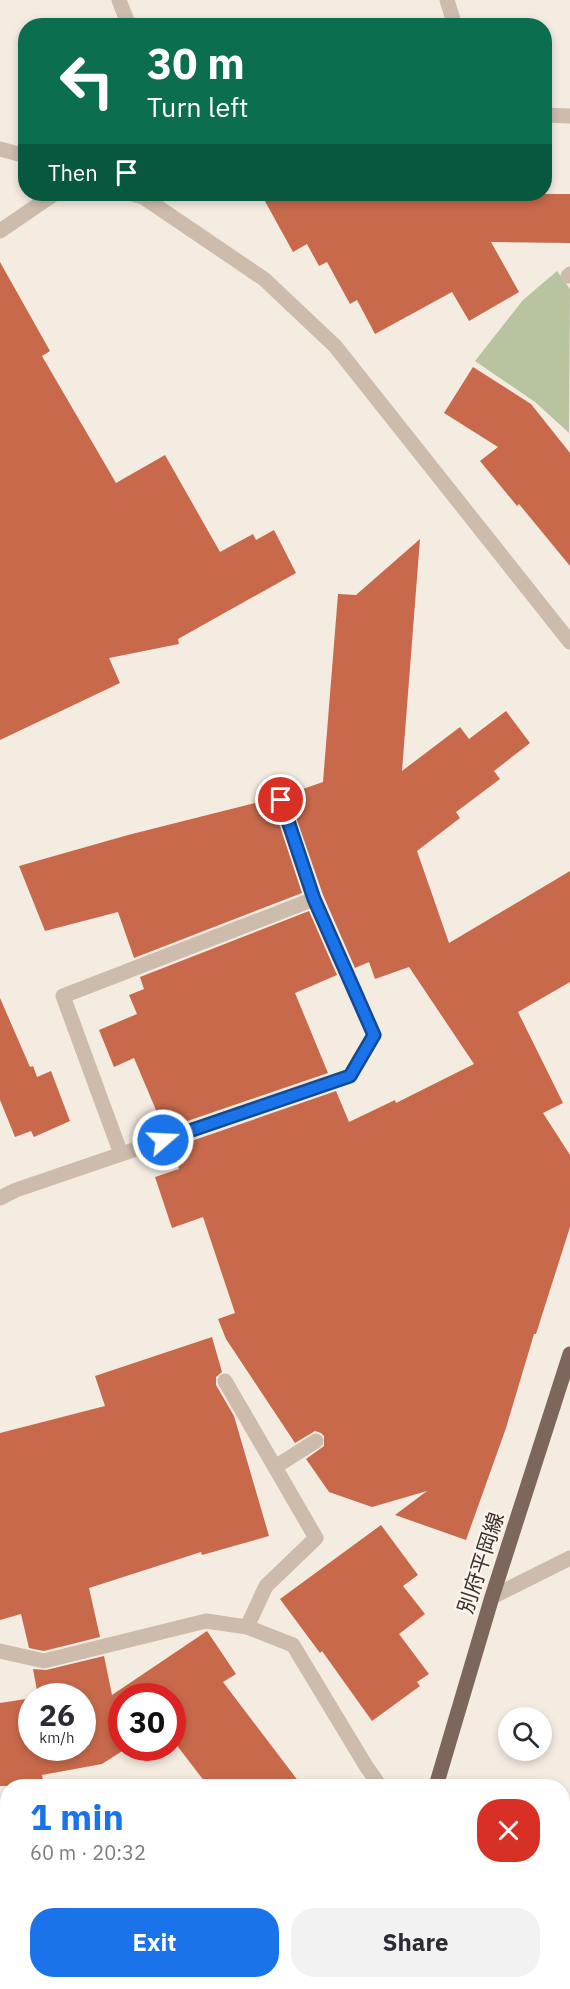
<!DOCTYPE html>
<html lang="en">
<head>
<meta charset="utf-8">
<style>
	:root { --surface:#fff; --page:#f2f2f3; --text:#2b2b33; --muted:#7c7c81; --accent:#1a73e8 }
	body { margin:0; font-family:"IBM Plex Sans","Noto Sans JP",sans-serif; background:var(--page); color:var(--text); height:100vh; display:flex; flex-direction:column; font-size:22px; white-space:nowrap }
	* { box-sizing:border-box; margin:0 }
	p { font-size:20px; color:var(--muted) }
	.icon { flex:none; width:33px; height:33px; fill:none; stroke:currentColor; stroke-width:2; stroke-linecap:round; stroke-linejoin:round }
	.map { position:relative; flex:1; overflow:hidden }
	.panel { position:absolute; left:0px; top:1779px; width:570px; height:210px; display:flex; flex-direction:column; background:var(--surface); border-radius:24px 24px 0 0; box-shadow:0 3px 9px #0003 }
	.panel>* { flex:none }
	.guide { position:absolute; left:18px; top:18px; width:534px; height:183px; border-radius:24px; box-shadow:0 3px 9px #0003; background:#0b6e4f; color:#fff; overflow:hidden }
	.fabs { position:absolute; left:498px; top:1707px; display:grid; gap:12px }
	.fabs a { display:grid; place-items:center; width:54px; height:54px; border-radius:50%; background:var(--surface); box-shadow:0 3px 9px #0003; font-size:30px }
	.speed { position:absolute; left:18px; top:1683px; display:flex; gap:12px; font-size:30px; font-weight:700; text-align:center }
	.speed>* { display:grid; place-content:center; width:78px; height:78px; border-radius:50%; background:var(--surface); box-shadow:0 3px 9px #0003; line-height:1 }
	.speed small { font-size:15px; font-weight:400 }
	.speed .limit { border:9px solid #d22; background:#fff; color:#111 }
	.pin { position:absolute; display:grid; place-items:center; width:51px; height:51px; color:#fff; margin:-26px; border:3px solid #fff; border-radius:50%; box-shadow:0 2px 6px #0007 }
	.me { position:absolute; width:66px; margin:-33px; rotate:71deg; stroke-linejoin:round; filter:drop-shadow(0 0 4px #0008) }
	.turn { display:flex; align-items:center; gap:21px; height:126px; padding:0 30px; font-size:27px }
	.turn .icon { width:78px; height:78px; stroke-width:2.5 }
	.turn b { display:block; font-size:42px; line-height:51px }
	.then { display:flex; align-items:center; height:57px; padding:0 30px; background:#0003; gap:12px; font-size:22px }
	.round { display:grid; place-items:center; flex:none; width:63px; height:63px; border-radius:24px; background:var(--page) }
	.overview { display:flex; align-items:center; justify-content:space-between; height:102px; padding:0 30px }
	h1 { font-size:36px; font-weight:800; line-height:45px; color:var(--accent) }
	.action { display:flex; gap:12px; margin-top:auto; padding:12px 30px }
	.action a { flex:1; height:69px; border-radius:24px; background:var(--accent); color:#fff; font-size:24px; font-weight:800; line-height:69px; text-align:center }
	.action a+a { background:var(--page); color:var(--text) }
	.map>svg:first-child { display:block }
	.green { fill:#b8c4a0 }
	.building { fill:#c8694b }
	.lines { fill:none; stroke-linecap:round; stroke-linejoin:round }
	.minor { stroke:#cdbbac; stroke-width:15 }
	.major { stroke:#7d675c; stroke-width:15 }
	.route-casing { stroke:#114b97; stroke-width:15 }
	.route { stroke:#1a73e8; stroke-width:10 }
	.labels { text-anchor:middle; stroke-width:4.5; stroke-linejoin:round; paint-order:stroke }
	.street-label { font-size:21px; fill:#3b302b; stroke:#fbf5ee }
</style>
</head>
<body>
<div class="map">
<svg width="570" height="1989" viewBox="0 0 570 1989">
	<rect width="100%" height="100%" fill="#f4ebe1"/>
	<!-- green -->
	<path class="green" d="M 557,271 L 570,289 L 569,433 L 535,402 L 475,361 L 523,300 Z"/>
	<!-- building -->
	<g class="building">
		<path d="M 261,194 L 570,194 L 570,243 L 491,242 L 519,292 L 469,321 L 452,292 L 375,334 L 357,300 L 350,304 L 327,262 L 319,266 L 307,244 L 293,252 Z"/>
		<path d="M 0,262 L 50,351 L 42,356 L 116,483 L 165,455 L 220,552 L 253,534 L 256,540 L 274,530 L 296,573 L 178,639 L 179,644 L 109,658 L 120,683 L 0,740 Z"/>
		<path d="M 473,367 L 531,404 L 570,453 L 570,566 L 519,504 L 517,506 L 480,461 L 498,447 L 444,413 Z"/>
		<path d="M 420,539 L 402,771 L 460,727 L 469,739 L 506,711 L 530,743 L 494,771 L 500,779 L 456,812 L 460,818 L 417,851 L 449,943 L 570,871 L 570,982 L 518,1012 L 563,1103 L 543,1113 L 570,1155 L 570,1227 L 536,1334 L 534,1334 L 506,1428 L 466,1540 L 395,1515 L 427,1491 L 372,1507 L 329,1492 L 306,1459 L 324,1446 L 324,1436 L 321,1433 L 315,1431 L 295,1443 L 226,1339 L 218,1319 L 235,1313 L 203,1217 L 172,1228 L 155,1177 L 179,1169 L 171,1148 L 336,1091 L 349,1122 L 395,1100 L 396,1103 L 474,1064 L 409,967 L 375,979 L 369,962 L 355,968 L 323,895 L 288,794 L 323,782 L 338,594 L 356,595 Z"/>
		<path d="M 271,799 L 302,893 L 134,958 L 118,912 L 45,931 L 19,866 L 128,835 Z"/>
		<path d="M 309,911 L 337,975 L 295,993 L 328,1073 L 164,1129 L 134,1058 L 114,1067 L 99,1030 L 137,1014 L 129,995 L 144,989 L 140,977 Z"/>
		<path d="M 0,998 L 30,1067 L 33,1066 L 37,1077 L 51,1071 L 70,1121 L 34,1137 L 31,1131 L 15,1137 L 0,1100 Z"/>
		<path d="M 212,1337 L 222,1372 L 216,1377 L 216,1385 L 234,1416 L 269,1536 L 202,1555 L 201,1552 L 89,1588 L 100,1637 L 44,1651 L 29,1648 L 21,1614 L 0,1620 L 0,1433 L 105,1406 L 95,1376 Z"/>
		<path d="M 381,1525 L 418,1575 L 403,1586 L 425,1614 L 399,1634 L 429,1674 L 417,1682 L 420,1686 L 372,1721 L 322,1651 L 320,1653 L 280,1599 Z"/>
		<path d="M 207,1631 L 236,1674 L 223,1682 L 302,1786 L 208,1786 L 172,1739 L 172,1696 L 122,1696 L 122,1748 L 127,1748 L 102,1764 L 42,1775 L 44,1786 L 0,1786 L 0,1703 L 32,1698 L 32,1748 L 82,1748 L 82,1696 L 38,1696 L 33,1669 L 46,1670 L 104,1656 L 112,1695 Z"/>
	</g>
	<g class="lines">
		<!-- minor -->
		<g class="minor">
			<path d="M 119,0 L 129,26"/>
			<path d="M 447,0 L 455,26"/>
			<path d="M 544,115 L 570,116"/>
			<path d="M 0,149 L 26,156"/>
			<path d="M 133,194 L 143,197 L 264,279 L 335,346 L 570,642"/>
			<path d="M 0,231 L 54,194"/>
			<path d="M 568,276 L 570,274"/>
			<path d="M 281,800 L 314,899"/>
			<path d="M 0,1198 L 16,1190 L 350,1076 L 374,1035 L 314,899 L 63,996 L 121,1154"/>
			<path d="M 225,1381 L 316,1538 L 266,1586 L 247,1627"/>
			<path d="M 275,1467 L 316,1441"/>
			<path d="M 492,1597 L 570,1558"/>
			<path d="M 0,1651 L 44,1661 L 206,1621 L 247,1627 L 293,1645 L 366,1766 L 380,1786"/>
			<path d="M 562,1961 L 570,1956"/>
			<path d="M 484,1982 L 487,1989"/>
			<path d="M 522,1989 L 533,1982"/>
		</g>
		<!-- major -->
		<g class="major">
			<path d="M 436,1786 L 492,1597 L 570,1354"/>
			<path d="M 370,1989 L 373,1982"/>
		</g>
	</g>
	<g class="lines">
		<defs>
			<path id="route" d="M 163,1140 L 350,1076 L 374,1035 L 314,899 L 281,800"/>
		</defs>
		<!-- route casing -->
		<use href="#route" class="route-casing"/>
		<!-- route -->
		<use href="#route" class="route"/>
	</g>
	<g class="labels">
		<!-- street labels -->
		<g class="street-label">
			<text transform="translate(481 1563) rotate(-72)" y="7">別府平岡線</text>
		</g>
	</g>
</svg>
<div class="fabs">
<a><svg class="icon" aria-label="search" viewBox="0 0 24 24"><circle cx="10" cy="10" r="6"/><path d="M15 15l6 6"/></svg></a>
</div>
<div class="speed"><div>26<small>km/h</small></div><div class="limit">30</div></div>
<div class="pin" style="left:281px;top:800px;background:#d93025"><svg class="icon" aria-label="arrive" viewBox="0 0 24 24"><path d="M6 21V4h12l-3 4 3 4H6"/></svg></div>
<svg class="me" style="left:163px;top:1140px" viewBox="-20 -20 40 40"><circle r="17" fill="#1a73e8" stroke="#fff" stroke-width="3"/><path d="M0-11L8 9 0 5-8 9z" fill="#fff"/></svg>
<div class="guide">
<div class="turn"><svg class="icon" aria-label="left" viewBox="0 0 24 24"><path d="M17 20v-9H6M10 6l-5 5 5 5"/></svg><div><b>30 m</b>Turn left</div></div>
<div class="then">Then<svg class="icon" aria-label="arrive" viewBox="0 0 24 24"><path d="M6 21V4h12l-3 4 3 4H6"/></svg></div>
</div>
<section class="panel">
<div class="overview"><div><h1>1 min</h1><p>60 m · 20:32</p></div><a class="round" style="background:#d93025;color:#fff"><svg class="icon" aria-label="close" viewBox="0 0 24 24"><path d="M6 6l12 12M18 6L6 18"/></svg></a></div>
<div class="action"><a>Exit</a><a>Share</a></div>
</section>
</div>
</body>
</html>
